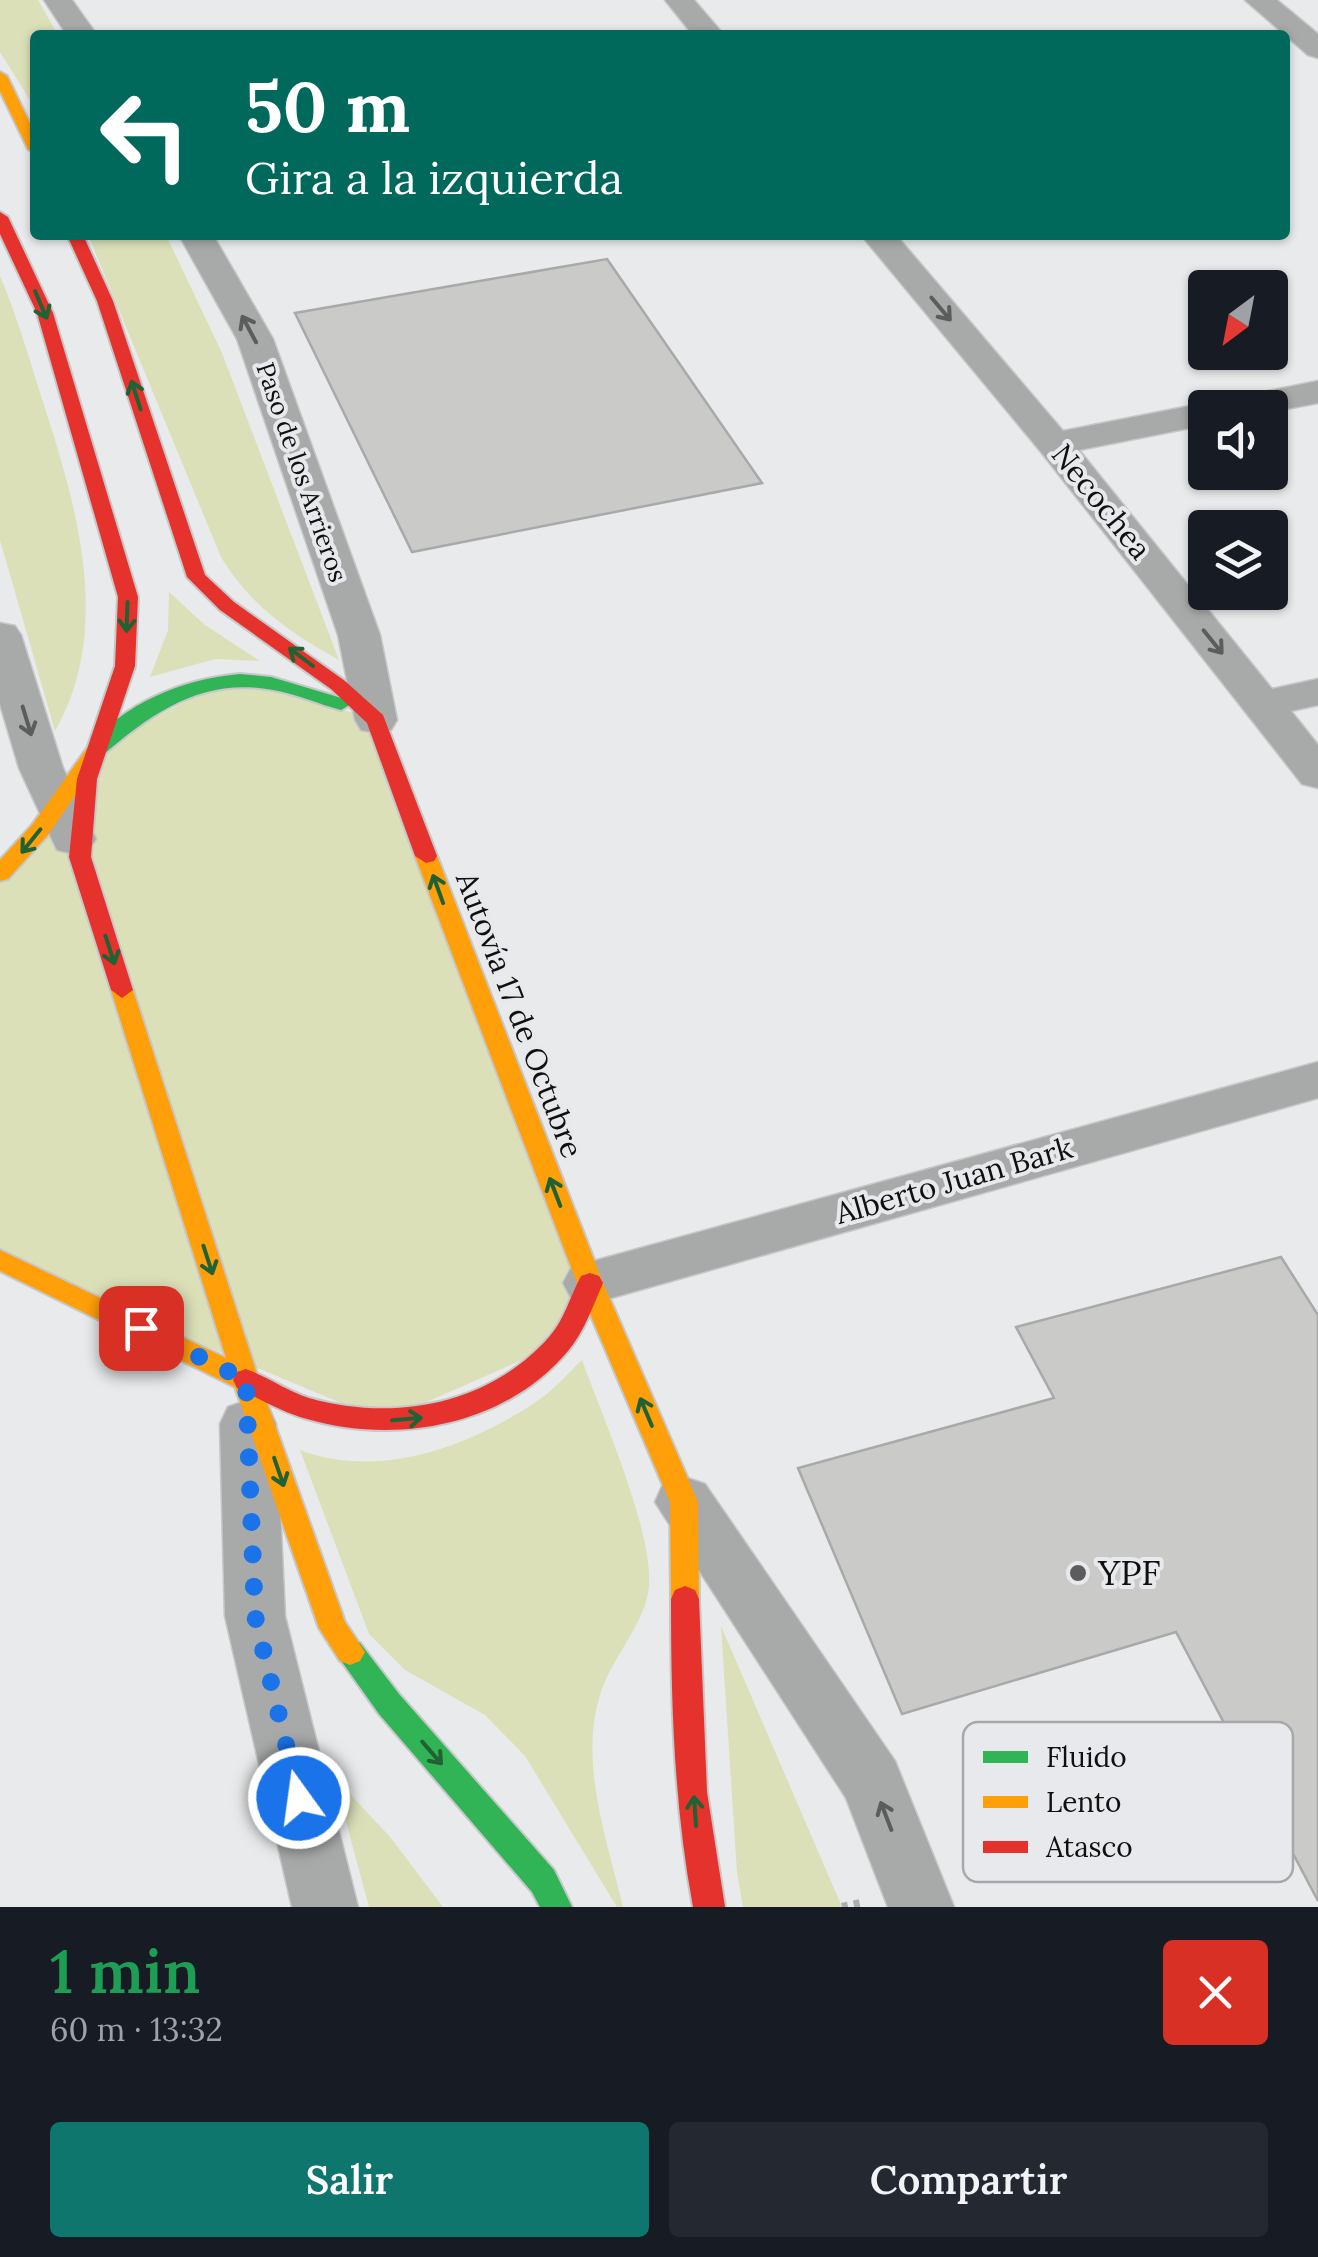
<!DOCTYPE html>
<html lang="es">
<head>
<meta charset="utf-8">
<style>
	:root { --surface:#171b24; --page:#242831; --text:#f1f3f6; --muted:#9ea1a6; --accent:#0f766e }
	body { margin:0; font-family:Lora,serif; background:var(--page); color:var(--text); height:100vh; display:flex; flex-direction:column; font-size:38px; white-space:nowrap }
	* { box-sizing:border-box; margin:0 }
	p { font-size:32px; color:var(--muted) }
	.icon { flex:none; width:55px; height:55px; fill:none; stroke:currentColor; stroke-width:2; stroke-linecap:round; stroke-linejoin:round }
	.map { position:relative; height:1907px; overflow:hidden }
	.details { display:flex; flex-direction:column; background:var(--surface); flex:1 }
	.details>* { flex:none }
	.top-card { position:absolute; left:30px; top:30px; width:1260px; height:210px; border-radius:10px; box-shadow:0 2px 8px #0004; background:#00695c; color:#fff; overflow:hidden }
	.needle { width:65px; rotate:212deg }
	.fabs { position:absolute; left:1188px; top:270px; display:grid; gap:20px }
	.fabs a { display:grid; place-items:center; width:100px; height:100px; border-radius:10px; background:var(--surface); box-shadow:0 2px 8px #0004; font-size:50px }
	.pin { position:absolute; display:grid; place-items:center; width:85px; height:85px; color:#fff; margin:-42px; border-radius:20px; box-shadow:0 5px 15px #0006 }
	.me { position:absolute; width:110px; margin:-55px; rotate:346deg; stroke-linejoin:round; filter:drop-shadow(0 0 8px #0008) }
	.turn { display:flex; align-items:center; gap:35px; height:210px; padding:0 50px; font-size:45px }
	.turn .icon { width:130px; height:130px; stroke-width:2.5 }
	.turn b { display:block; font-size:70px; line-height:85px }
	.round { display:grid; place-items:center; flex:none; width:105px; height:105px; border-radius:10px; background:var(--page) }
	.head { display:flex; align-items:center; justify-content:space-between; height:170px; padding:0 50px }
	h1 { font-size:60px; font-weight:600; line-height:75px; color:#1e9e55 }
	.button { display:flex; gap:20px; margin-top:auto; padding:20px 50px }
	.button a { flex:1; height:115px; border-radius:10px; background:var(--accent); color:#fff; font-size:40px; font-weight:600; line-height:115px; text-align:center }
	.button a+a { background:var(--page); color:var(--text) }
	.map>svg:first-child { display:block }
	.green { fill:#dbe0b8 }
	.building { fill:#cacac9; stroke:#a9a9a9; stroke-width:2.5 }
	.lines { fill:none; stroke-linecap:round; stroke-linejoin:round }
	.street-casing { stroke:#c6c7c8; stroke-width:3 }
	.fast-casing { stroke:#c6c7c8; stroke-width:4 }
	.slow-casing { stroke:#c6c7c8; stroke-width:4 }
	.jam-casing { stroke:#c6c7c8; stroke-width:4 }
	.path { stroke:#adaeae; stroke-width:8; stroke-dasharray:6 6; stroke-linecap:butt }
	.street { fill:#a8a9a9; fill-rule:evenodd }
	.fast { fill:#30b455; fill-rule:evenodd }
	.slow { fill:#ff9f0a; fill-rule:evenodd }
	.jam { fill:#e5322d; fill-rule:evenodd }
	.oneway { stroke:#206233 }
	.oneway2 { stroke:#5c5c5d }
	.route { stroke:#1a73e8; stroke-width:18; stroke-dasharray:0 32.4 }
	.poi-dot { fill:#5c5c5d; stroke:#e8e9ec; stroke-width:4 }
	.labels { text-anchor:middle; stroke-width:8; stroke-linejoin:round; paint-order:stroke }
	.far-street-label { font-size:25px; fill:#101011; stroke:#e8e9ec }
	.street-label { font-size:30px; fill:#101011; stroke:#e8e9ec }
	.near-poi-label { font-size:35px; fill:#101011; stroke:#e8e9ec; text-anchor:start }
	.key { fill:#e8e9ec; stroke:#a7a8aa; stroke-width:2.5 }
	.key-label { font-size:28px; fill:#101011 }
</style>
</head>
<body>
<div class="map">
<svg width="1318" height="1907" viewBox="0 0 1318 1907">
	<rect width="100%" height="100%" fill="#e9eaeb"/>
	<!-- green -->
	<g class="green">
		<path d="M 0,0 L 38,0 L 58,35 L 35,35 L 35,108 L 0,52 Z"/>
		<path d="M 88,235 L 166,235 L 222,353 L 339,660 C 290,633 250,605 221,557 Z"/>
		<path d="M 0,276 C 17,316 29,358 42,399 C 76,504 114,628 55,731 L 0,540 Z"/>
		<path d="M 169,592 L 205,625 L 260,661 L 215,659 L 150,677 L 168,630 Z"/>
		<path d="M 232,676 L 376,720 L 590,1283 L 560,1343 L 384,1421 L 0,1260 L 0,874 L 97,749 Z"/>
		<path d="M 582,1360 C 602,1416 653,1530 649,1586 C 646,1622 614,1655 602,1689 C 577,1759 607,1839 623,1907 L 617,1907 L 525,1756 L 485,1715 L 405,1670 L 369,1634 L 300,1450 C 379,1480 468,1447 536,1402 C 553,1391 567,1374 582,1360 Z"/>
		<path d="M 721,1626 L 842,1907 L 743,1907 L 737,1872 Z"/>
		<path d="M 334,1777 L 390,1837 L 443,1907 L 369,1907 Z"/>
	</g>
	<!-- building -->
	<g class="building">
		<path d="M 607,259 L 762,483 L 412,552 L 295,313 Z"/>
		<path d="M 1281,1257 L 1318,1315 L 1318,1901 L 1176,1632 L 902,1714 L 798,1468 L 1054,1398 L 1016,1327 Z"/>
	</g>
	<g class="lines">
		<defs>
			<g id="street">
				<path d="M 44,0 L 72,0 L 97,35 L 67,35 Z"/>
				<path d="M 665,0 L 694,0 L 724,35 L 693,35 Z"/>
				<path d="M 1245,0 L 1277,0 L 1318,34 L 1318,58 L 1308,55 Z"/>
				<path d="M 179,235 L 213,235 L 273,339 L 380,635 L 397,720 L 391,730 L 376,733 L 361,730 L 355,720 L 338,635 L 237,339 Z"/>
				<path d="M 861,235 L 896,235 L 1063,431 L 1205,403 L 1218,406 L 1205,408 L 1205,425 L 1079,450 L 1272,689 L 1318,679 L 1318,705 L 1291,711 L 1318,745 L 1318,788 L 1302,784 L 1041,452 Z"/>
				<path d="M 1318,381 L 1318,403 L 1270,412 L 1270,408 L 1219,408 L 1224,400 Z"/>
				<path d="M 0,623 L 15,626 L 21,635 L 63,768 L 96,839 L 89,850 L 73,854 L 57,850 L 19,768 L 0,704 Z"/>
				<path d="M 1318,1062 L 1318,1098 L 590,1304 L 571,1298 L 563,1283 L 571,1268 L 590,1262 Z"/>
				<path d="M 248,1400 L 268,1407 L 276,1424 L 285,1616 L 358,1907 L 292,1907 L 225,1616 L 220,1424 L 228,1407 Z"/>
				<path d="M 684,1477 L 705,1484 L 895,1761 L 954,1907 L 888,1907 L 846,1798 L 655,1502 L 663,1484 Z"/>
			</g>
			<g id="fast">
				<path d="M 240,674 L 271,677 L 348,700 L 351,704 L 341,710 C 318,704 297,694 273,690 C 204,677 154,711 104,754 L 97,756 L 87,749 C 123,703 183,679 240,674 Z"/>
				<path d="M 350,1639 L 360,1643 L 399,1694 L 554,1870 L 572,1907 L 540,1907 L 532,1892 L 379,1714 L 335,1652 L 340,1643 Z"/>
			</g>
			<g id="slow">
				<path d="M 0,72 L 7,76 L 35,134 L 35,153 L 28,149 L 0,91 Z"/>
				<path d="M 97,742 L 107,749 L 48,835 L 8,879 L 0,881 L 0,860 L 32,825 L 90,744 Z"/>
				<path d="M 426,849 L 437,856 L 603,1283 L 698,1502 L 699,1599 L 695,1608 L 685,1612 L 675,1608 L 671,1599 L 670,1502 L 577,1283 L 415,856 Z"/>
				<path d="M 122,982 L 133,990 L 259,1380 L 345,1622 L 365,1652 L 360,1661 L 350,1665 L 340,1661 L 319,1628 L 235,1387 L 0,1271 L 0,1250 L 226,1358 L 111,990 Z"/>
			</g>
			<g id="jam">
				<path d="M 0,212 L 8,217 L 53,313 L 138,597 L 135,666 L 97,779 L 91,857 L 133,990 L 122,998 L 111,990 L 69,857 L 77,779 L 115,666 L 118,597 L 37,313 L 0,234 Z"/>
				<path d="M 67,235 L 83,235 L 113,301 L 205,575 L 234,602 L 345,681 L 383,715 L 437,856 L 434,861 L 426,863 L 415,856 L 367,723 L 331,689 L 220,610 L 187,577 L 97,301 Z"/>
				<path d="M 590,1273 L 599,1276 L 603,1283 C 593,1306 584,1332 568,1351 C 505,1426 397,1445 307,1419 C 282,1412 260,1399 237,1388 L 233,1380 L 237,1372 L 246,1369 C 268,1377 287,1391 309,1398 C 394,1422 489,1405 549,1337 C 565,1319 570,1296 581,1276 Z"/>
				<path d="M 685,1586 L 695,1590 L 699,1599 L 707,1792 L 725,1907 L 693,1907 C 674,1805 671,1703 671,1599 L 675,1590 Z"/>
			</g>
		</defs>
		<!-- street casing -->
		<use href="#street" class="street-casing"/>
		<!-- fast casing -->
		<use href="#fast" class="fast-casing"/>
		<!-- slow casing -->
		<use href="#slow" class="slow-casing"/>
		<!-- jam casing -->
		<use href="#jam" class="jam-casing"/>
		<!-- path -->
		<path class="path" d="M 842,1907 L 860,1903"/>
		<!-- street -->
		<use href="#street" class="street"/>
		<!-- fast -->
		<use href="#fast" class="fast"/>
		<!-- slow -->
		<use href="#slow" class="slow"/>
		<!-- jam -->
		<use href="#jam" class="jam"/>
	</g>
	<!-- one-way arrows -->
	<defs><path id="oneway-shaft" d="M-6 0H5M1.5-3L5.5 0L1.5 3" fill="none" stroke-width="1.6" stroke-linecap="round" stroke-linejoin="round" transform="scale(2.5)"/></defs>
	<g class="oneway">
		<use href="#oneway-shaft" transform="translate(41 305) rotate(67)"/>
		<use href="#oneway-shaft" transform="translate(136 395) rotate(-108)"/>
		<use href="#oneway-shaft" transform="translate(127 617) rotate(92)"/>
		<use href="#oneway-shaft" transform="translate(301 657) rotate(-143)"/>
		<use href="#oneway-shaft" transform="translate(31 841) rotate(129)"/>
		<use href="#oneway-shaft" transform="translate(438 889) rotate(-110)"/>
		<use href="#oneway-shaft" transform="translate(110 950) rotate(72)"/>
		<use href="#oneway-shaft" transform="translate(555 1192) rotate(-111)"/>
		<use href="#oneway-shaft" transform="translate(208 1260) rotate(72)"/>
		<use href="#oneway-shaft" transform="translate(646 1412) rotate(-113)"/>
		<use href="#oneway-shaft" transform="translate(407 1419) rotate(-5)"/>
		<use href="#oneway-shaft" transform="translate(279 1472) rotate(71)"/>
		<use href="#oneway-shaft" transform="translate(432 1753) rotate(49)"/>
		<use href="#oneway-shaft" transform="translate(695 1811) rotate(-94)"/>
	</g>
	<g class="oneway2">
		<use href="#oneway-shaft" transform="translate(941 309) rotate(50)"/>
		<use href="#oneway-shaft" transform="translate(249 329) rotate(-118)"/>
		<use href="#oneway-shaft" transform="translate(1213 642) rotate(51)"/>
		<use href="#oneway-shaft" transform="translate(27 721) rotate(73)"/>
		<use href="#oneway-shaft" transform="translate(886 1816) rotate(-111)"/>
	</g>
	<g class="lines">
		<!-- route -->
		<path class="route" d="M 141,1328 L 246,1380 L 255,1616 L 299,1798"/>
	</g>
	<!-- markers -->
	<circle class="poi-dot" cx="1078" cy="1573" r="10"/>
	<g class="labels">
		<!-- far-street labels -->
		<g class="far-street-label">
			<text transform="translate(302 472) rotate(71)" y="9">Paso de los Arrieros</text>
		</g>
		<!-- street labels -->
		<g class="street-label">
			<text transform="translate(1101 502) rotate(51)" y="10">Necochea</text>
			<text transform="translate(519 1015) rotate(69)" y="10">Autovía 17 de Octubre</text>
			<text transform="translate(954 1181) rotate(-16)" y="10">Alberto Juan Bark</text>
		</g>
		<!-- near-poi labels -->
		<g class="near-poi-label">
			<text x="1098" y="1585">YPF</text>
		</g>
	</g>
	<!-- legend -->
	<rect x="963" y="1722" width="330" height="160" rx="15" class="key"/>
	<rect x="983" y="1751" width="45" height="12" fill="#30b455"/>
	<rect x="983" y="1796" width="45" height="12" fill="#ff9f0a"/>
	<rect x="983" y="1841" width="45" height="12" fill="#e5322d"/>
	<g class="key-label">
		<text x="1046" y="1767">Fluido</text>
		<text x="1046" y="1812">Lento</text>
		<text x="1046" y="1857">Atasco</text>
	</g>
</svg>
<div class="fabs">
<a><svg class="needle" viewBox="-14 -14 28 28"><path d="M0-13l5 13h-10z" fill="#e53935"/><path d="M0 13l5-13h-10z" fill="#9ea1a6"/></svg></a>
<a><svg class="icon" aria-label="sound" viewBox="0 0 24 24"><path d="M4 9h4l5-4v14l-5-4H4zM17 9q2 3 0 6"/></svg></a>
<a><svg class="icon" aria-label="layers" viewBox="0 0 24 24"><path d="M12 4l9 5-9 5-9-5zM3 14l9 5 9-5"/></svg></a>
</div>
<div class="pin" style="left:141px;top:1328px;background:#d93025"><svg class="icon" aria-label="arrive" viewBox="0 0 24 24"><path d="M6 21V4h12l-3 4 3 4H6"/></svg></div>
<svg class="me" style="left:299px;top:1798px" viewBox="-20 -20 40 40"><circle r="17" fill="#1a73e8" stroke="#fff" stroke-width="3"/><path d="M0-11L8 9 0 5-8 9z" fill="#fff"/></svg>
<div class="top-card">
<div class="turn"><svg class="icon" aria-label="left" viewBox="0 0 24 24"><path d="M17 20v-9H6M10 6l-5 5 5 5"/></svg><div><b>50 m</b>Gira a la izquierda</div></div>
</div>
</div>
<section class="details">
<div class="head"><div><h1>1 min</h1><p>60 m · 13:32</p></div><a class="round" style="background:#d93025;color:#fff"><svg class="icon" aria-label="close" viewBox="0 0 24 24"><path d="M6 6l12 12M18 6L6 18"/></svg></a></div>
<div class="button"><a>Salir</a><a>Compartir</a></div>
</section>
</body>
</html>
